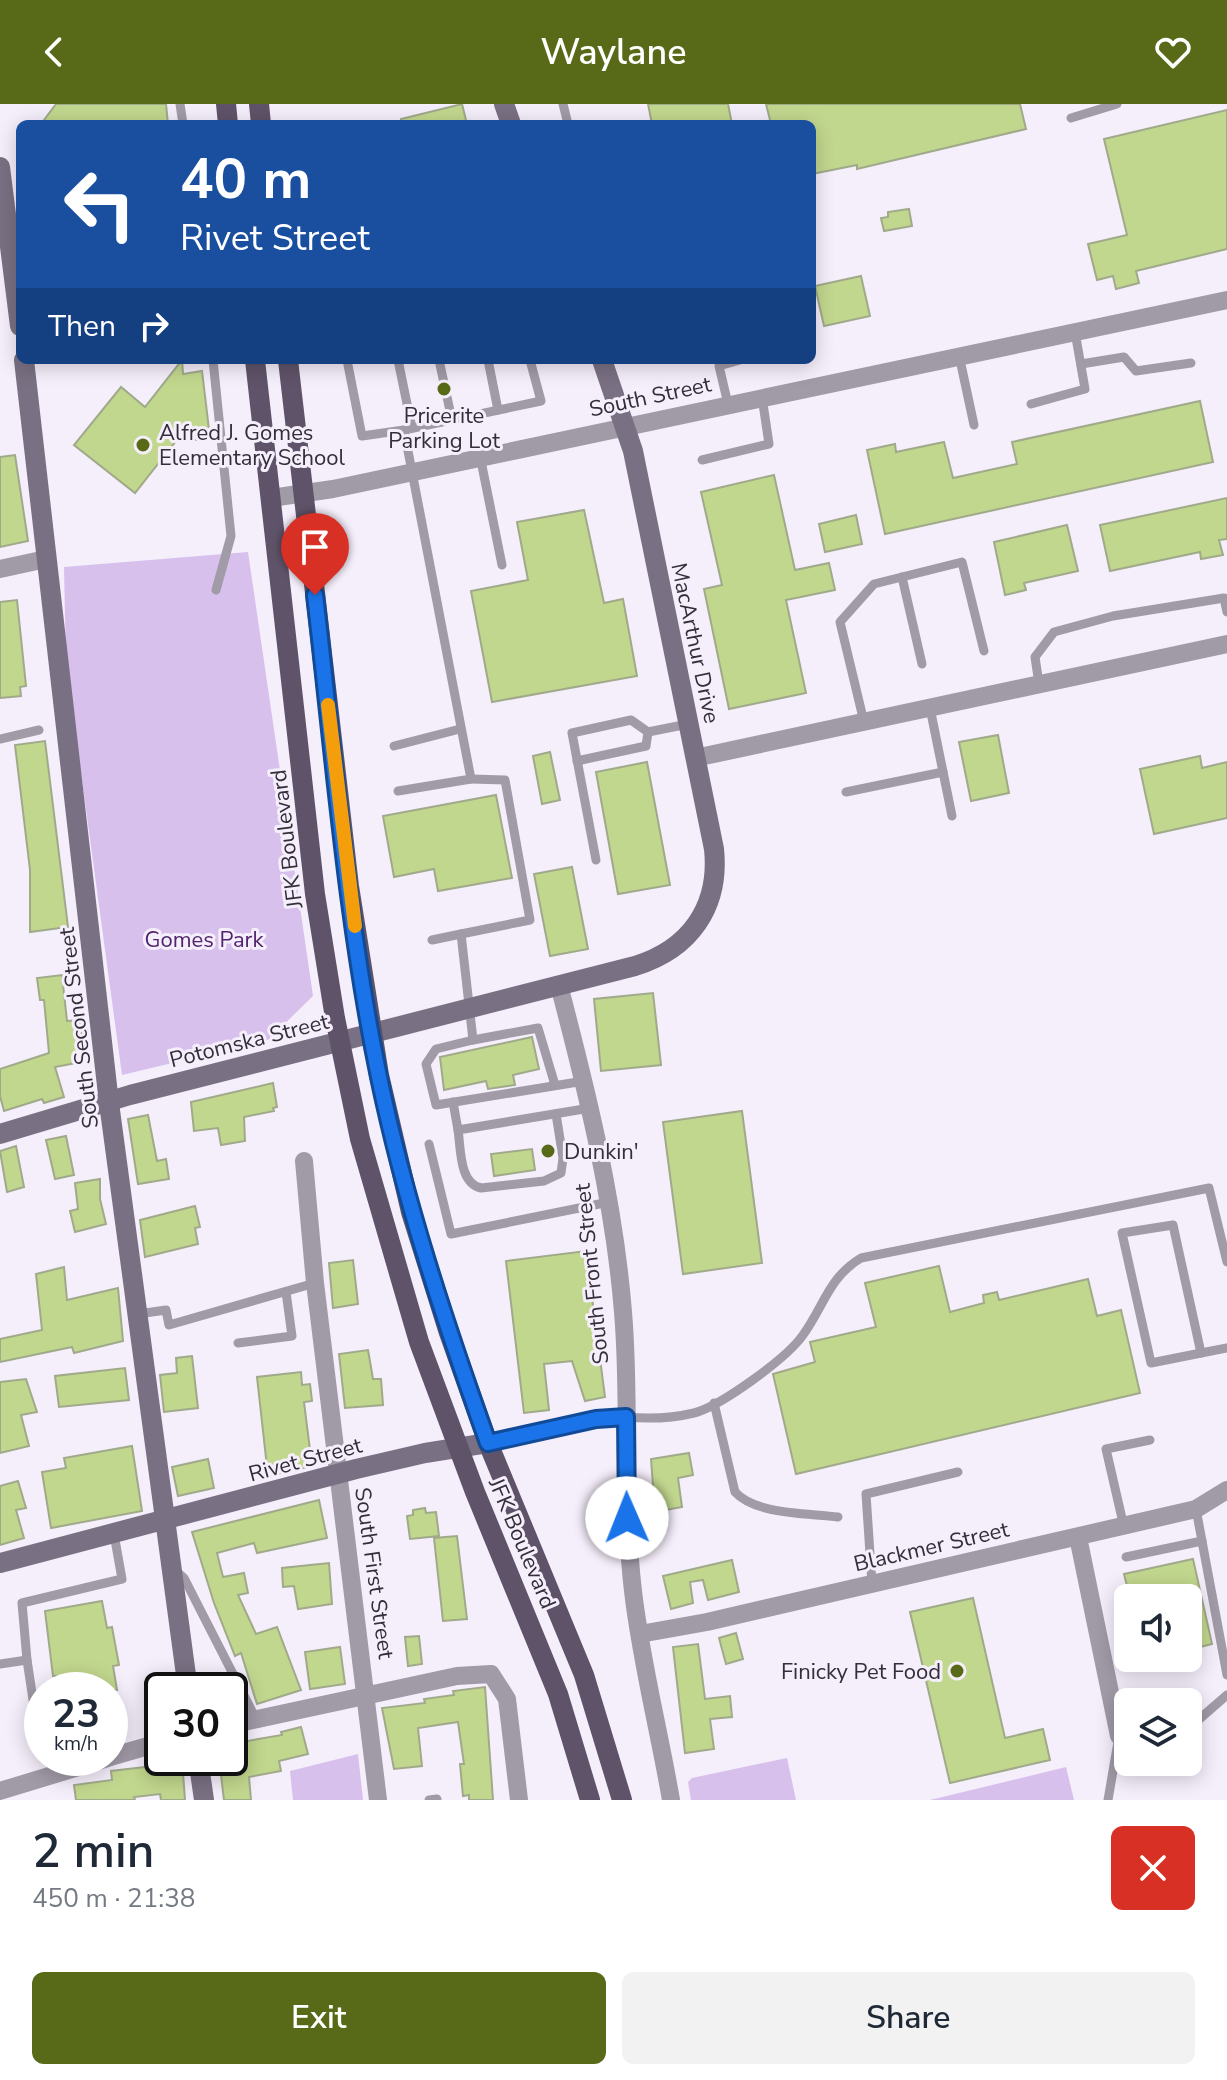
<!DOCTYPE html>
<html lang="en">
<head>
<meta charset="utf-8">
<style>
	:root { --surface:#fff; --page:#f2f2f3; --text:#1f2937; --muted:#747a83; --accent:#586a17 }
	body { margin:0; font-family:"Nunito Sans",sans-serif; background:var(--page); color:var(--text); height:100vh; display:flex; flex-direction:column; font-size:30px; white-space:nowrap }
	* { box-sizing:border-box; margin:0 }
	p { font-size:26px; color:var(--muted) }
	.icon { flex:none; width:44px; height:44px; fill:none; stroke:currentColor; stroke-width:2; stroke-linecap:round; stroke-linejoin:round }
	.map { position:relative; height:1696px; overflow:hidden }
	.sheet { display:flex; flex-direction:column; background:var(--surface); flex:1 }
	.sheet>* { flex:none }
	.guide { position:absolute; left:16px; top:16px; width:800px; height:244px; border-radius:12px; box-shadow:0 4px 20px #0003; background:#1a4fa0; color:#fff; overflow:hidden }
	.fabs { position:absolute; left:1114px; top:1480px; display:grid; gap:16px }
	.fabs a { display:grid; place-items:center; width:88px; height:88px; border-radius:12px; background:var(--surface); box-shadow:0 4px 20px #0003; font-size:40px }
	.speed { position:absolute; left:24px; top:1568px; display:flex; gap:16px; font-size:40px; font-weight:700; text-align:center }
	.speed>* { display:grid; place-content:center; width:104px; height:104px; border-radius:50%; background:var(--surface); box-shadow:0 4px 20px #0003; line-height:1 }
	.speed small { font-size:20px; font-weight:400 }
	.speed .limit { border:4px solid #111; border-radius:12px; background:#fff; color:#111 }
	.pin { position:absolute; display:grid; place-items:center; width:68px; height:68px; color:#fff; margin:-82px -34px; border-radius:50% 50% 50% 0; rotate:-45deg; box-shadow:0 0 8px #0007 }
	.pin .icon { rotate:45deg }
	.me { position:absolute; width:88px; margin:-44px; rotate:359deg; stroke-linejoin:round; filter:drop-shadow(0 0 6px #0008) }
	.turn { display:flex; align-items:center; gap:28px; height:168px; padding:0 32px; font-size:36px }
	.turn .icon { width:104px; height:104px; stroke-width:2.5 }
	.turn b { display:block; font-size:56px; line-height:68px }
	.then { display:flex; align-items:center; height:76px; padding:0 32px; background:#0003; gap:16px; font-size:30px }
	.round { display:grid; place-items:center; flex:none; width:84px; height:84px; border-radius:12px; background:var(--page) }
	.head { display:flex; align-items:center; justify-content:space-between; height:136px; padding:0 32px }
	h1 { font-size:48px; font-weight:600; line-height:60px }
	.primary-button { display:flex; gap:16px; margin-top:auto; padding:16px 32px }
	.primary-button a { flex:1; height:92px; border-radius:12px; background:var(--accent); color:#fff; font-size:32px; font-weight:600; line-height:92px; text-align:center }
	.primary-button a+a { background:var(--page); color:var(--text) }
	header { display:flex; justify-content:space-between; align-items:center; height:104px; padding:0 32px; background:var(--accent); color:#fff; font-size:36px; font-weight:600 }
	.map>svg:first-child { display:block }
	.green { fill:#d8c0ec }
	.building { fill:#c2d78e; stroke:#a0aa8a; stroke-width:2 }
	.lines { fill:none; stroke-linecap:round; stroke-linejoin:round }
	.lane { stroke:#a19aa7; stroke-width:9 }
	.street { stroke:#a19aa7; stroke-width:18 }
	.secondary { stroke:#7a7083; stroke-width:20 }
	.primary { stroke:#5f5369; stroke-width:20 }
	.route-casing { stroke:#114b97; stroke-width:20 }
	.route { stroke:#1a73e8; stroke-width:14 }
	.slow { stroke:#f59e0b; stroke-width:14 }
	.poi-dot { fill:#586a17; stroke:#f5eefb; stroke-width:3 }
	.labels { text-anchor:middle; stroke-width:6; stroke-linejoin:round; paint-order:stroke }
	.street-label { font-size:22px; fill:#342e3a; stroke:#f5eefb }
	.poi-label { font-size:22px; fill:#342e3a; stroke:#f5eefb; text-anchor:start }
	.park-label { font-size:22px; fill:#522470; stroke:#f5eefb }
</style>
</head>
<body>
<header><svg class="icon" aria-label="back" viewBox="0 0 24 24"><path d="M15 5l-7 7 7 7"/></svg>Waylane<svg class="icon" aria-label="heart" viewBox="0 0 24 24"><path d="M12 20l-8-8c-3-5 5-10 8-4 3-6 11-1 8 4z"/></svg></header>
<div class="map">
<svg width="1227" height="1696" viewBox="0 0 1227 1696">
	<rect width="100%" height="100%" fill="#f5eefb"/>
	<!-- green -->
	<g class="green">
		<path d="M 248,448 L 313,892 L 268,936 L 122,971 L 66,558 L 64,463 Z"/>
		<path d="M 358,1650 L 363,1696 L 293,1696 L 290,1667 Z"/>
		<path d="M 787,1654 L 796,1696 L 691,1696 L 688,1678 L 692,1674 Z"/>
		<path d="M 1066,1663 L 1074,1696 L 930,1696 Z"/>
	</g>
	<!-- building -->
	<g class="building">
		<path d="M 56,0 L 166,0 L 168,20 L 41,20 Z"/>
		<path d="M 462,0 L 467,20 L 401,20 L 401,15 Z"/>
		<path d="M 648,0 L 728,0 L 732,20 L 652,20 Z"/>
		<path d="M 766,0 L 1020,0 L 1026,25 L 857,65 L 857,61 L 812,70 L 812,20 L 771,20 Z"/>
		<path d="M 1227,6 L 1227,145 L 1136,167 L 1139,179 L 1116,185 L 1113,172 L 1097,176 L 1088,140 L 1127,131 L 1104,35 Z"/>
		<path d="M 909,105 L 912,122 L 884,127 L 881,114 L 888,113 L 888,108 Z"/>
		<path d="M 861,172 L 870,212 L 824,222 L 815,182 Z"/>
		<path d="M 182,256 L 183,270 L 202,267 L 210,334 L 188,337 L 180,332 L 135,389 L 74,341 L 121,283 L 145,303 Z"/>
		<path d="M 1200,297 L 1213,358 L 885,430 L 867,346 L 895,340 L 896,348 L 944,338 L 953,374 L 1017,360 L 1012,338 Z"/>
		<path d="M 15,351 L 28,437 L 0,443 L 0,353 Z"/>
		<path d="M 774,371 L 795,466 L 829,459 L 835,486 L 786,496 L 806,589 L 729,605 L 704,485 L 722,481 L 701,388 Z"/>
		<path d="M 1227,394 L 1227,435 L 1219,436 L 1223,451 L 1201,455 L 1200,448 L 1110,467 L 1100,421 Z"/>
		<path d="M 584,406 L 604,499 L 623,495 L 637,572 L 492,598 L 471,487 L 528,476 L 517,418 Z"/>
		<path d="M 856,411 L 862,440 L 825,448 L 819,420 Z"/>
		<path d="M 1067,421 L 1078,467 L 1024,479 L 1026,486 L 1005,491 L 994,438 Z"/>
		<path d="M 17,496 L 26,582 L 20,583 L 21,592 L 0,594 L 0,498 Z"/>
		<path d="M 998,631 L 1009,689 L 971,697 L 959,638 Z"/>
		<path d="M 45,637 L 68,823 L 30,828 L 30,766 L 15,641 Z"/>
		<path d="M 550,648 L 560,696 L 542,700 L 533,652 Z"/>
		<path d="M 1200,652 L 1202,664 L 1227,658 L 1227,714 L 1154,730 L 1140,665 Z"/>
		<path d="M 647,658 L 670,781 L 618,790 L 596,668 Z"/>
		<path d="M 496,691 L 512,774 L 438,787 L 434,765 L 394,773 L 383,712 Z"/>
		<path d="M 572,763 L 588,845 L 550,852 L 534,770 Z"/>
		<path d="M 62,871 L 67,917 L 79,916 L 87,957 L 55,963 L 64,993 L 44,999 L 42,995 L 4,1007 L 0,992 L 0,965 L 49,949 L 44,896 L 40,896 L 37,874 Z"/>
		<path d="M 653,889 L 661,961 L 601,967 L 594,895 Z"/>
		<path d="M 532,933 L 539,965 L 513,971 L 515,981 L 488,985 L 486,977 L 444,986 L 440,953 Z"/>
		<path d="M 273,979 L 277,1003 L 273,1004 L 274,1007 L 244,1013 L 245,1037 L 221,1041 L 218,1024 L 194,1027 L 191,998 Z"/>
		<path d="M 742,1007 L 762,1159 L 683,1170 L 663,1018 Z"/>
		<path d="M 148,1011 L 157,1057 L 166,1055 L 169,1075 L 138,1080 L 128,1015 Z"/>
		<path d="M 66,1032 L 74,1071 L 55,1075 L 46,1036 Z"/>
		<path d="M 16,1042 L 24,1083 L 7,1088 L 0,1047 Z"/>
		<path d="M 532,1045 L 535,1066 L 494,1072 L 491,1050 Z"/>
		<path d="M 100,1075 L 100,1095 L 106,1120 L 75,1128 L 70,1107 L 78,1105 L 75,1079 Z"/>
		<path d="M 195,1102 L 200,1123 L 195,1124 L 198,1140 L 145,1153 L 140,1116 Z"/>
		<path d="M 586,1147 L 605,1293 L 585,1297 L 572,1257 L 544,1260 L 549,1306 L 524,1309 L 506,1157 Z"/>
		<path d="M 353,1156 L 358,1200 L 333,1204 L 329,1159 Z"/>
		<path d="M 939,1162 L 950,1208 L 984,1199 L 983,1191 L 997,1188 L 999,1196 L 1088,1175 L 1097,1212 L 1121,1206 L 1140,1289 L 796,1370 L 773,1270 L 815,1258 L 810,1238 L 876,1223 L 865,1179 Z"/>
		<path d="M 64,1163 L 67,1196 L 118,1184 L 123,1237 L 74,1249 L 72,1243 L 0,1258 L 0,1235 L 42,1226 L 36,1170 Z"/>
		<path d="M 368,1246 L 373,1275 L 381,1275 L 383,1301 L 345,1304 L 339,1250 Z"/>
		<path d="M 192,1252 L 198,1304 L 164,1308 L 160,1271 L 177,1269 L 176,1254 Z"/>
		<path d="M 125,1264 L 129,1296 L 59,1303 L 55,1272 Z"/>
		<path d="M 301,1268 L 302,1281 L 310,1280 L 312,1297 L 304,1298 L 312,1362 L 268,1372 L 257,1273 Z"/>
		<path d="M 26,1275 L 37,1308 L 21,1311 L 29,1342 L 0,1349 L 0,1278 Z"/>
		<path d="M 132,1342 L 142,1407 L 51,1424 L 42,1368 L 66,1364 L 64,1354 Z"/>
		<path d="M 689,1349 L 693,1371 L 678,1374 L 682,1403 L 655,1408 L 651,1355 Z"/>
		<path d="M 208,1355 L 214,1384 L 178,1392 L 172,1363 Z"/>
		<path d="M 18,1377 L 26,1404 L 16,1406 L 24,1434 L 0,1441 L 0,1382 Z"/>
		<path d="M 319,1396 L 327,1434 L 257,1449 L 254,1439 L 217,1449 L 223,1473 L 244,1469 L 248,1489 L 238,1491 L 256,1530 L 277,1523 L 301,1586 L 257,1600 L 241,1549 L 235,1552 L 214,1499 L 192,1428 Z"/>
		<path d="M 425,1404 L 426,1409 L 436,1408 L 439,1432 L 410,1435 L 407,1412 L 413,1411 L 413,1406 Z"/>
		<path d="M 457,1432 L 467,1515 L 443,1517 L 434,1434 Z"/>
		<path d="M 1193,1455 L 1212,1540 L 1188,1546 L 1188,1494 L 1130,1494 L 1124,1470 Z"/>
		<path d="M 732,1456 L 739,1488 L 708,1496 L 703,1476 L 690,1478 L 693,1499 L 671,1505 L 663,1472 Z"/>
		<path d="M 329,1459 L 332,1500 L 298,1505 L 294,1482 L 283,1483 L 282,1464 Z"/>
		<path d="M 973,1494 L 1005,1634 L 1043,1625 L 1050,1656 L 950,1679 L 910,1508 Z"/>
		<path d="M 102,1497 L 107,1524 L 112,1523 L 119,1561 L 113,1562 L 117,1586 L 58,1586 L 56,1572 L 53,1572 L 45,1507 Z"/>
		<path d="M 736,1529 L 743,1555 L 726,1560 L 719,1534 Z"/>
		<path d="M 419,1532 L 422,1560 L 408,1562 L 405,1533 Z"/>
		<path d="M 698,1540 L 705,1595 L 730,1592 L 732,1613 L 710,1615 L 714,1645 L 685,1649 L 673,1543 Z"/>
		<path d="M 340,1543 L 345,1580 L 310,1585 L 305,1548 Z"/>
		<path d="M 485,1583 L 493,1696 L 469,1696 L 469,1691 L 463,1692 L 460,1660 L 464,1660 L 458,1618 L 418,1624 L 422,1662 L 394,1665 L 382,1604 L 425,1599 L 424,1595 L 454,1591 L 453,1587 Z"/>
		<path d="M 301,1623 L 308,1650 L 279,1657 L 281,1667 L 249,1673 L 251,1696 L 224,1696 L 219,1654 L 230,1654 L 230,1640 L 282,1631 L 281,1628 Z"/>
		<path d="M 182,1655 L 185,1696 L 161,1696 L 160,1690 L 134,1693 L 135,1696 L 76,1696 L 74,1681 L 112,1676 L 111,1667 L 163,1661 L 162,1658 Z"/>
	</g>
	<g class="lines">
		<!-- lane -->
		<g class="lane">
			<path d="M 180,0 L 183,20"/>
			<path d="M 563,0 L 568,20"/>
			<path d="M 1071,14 L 1117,0"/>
			<path d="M 959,251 L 974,321"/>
			<path d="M 213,256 L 231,432 L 216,486"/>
			<path d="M 347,256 L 362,332 L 404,326"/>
			<path d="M 398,256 L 412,324"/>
			<path d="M 439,256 L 452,316"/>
			<path d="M 488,256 L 498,306"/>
			<path d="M 1081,260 L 1124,253 L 1136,267 L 1191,259"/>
			<path d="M 728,300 L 719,262 L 740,256"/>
			<path d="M 1031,300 L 1085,285 L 1075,228"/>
			<path d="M 480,352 L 502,461"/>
			<path d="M 702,356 L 769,340 L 762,293"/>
			<path d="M 902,473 L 922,560"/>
			<path d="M 1039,580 L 1035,553 L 1054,528 L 1113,512 L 1224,494 L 1227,508"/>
			<path d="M 930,604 L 952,712"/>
			<path d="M 864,618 L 840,518 L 874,480 L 962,458 L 984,547"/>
			<path d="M 0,635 L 39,626"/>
			<path d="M 394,642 L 460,625"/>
			<path d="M 577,657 L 646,642 L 648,628"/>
			<path d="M 398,687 L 471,675 L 404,326 L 541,297 L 530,256"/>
			<path d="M 846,688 L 943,668"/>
			<path d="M 596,756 L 572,629 L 631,616 L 648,628 L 688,620"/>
			<path d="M 461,830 L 530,816 L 505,676 L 471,675"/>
			<path d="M 432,836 L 461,830 L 473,936 L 436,945 L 426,960 L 436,1001 L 584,977"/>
			<path d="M 473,936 L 538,924 L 555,981"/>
			<path d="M 453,998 L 458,1026 L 590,1004"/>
			<path d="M 458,1026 C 461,1045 459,1079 481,1084 L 544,1077 L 561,1069 L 563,1054 L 556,1010"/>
			<path d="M 429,1040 L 451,1130 L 609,1098"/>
			<path d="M 1173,1121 L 1201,1249 L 1151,1259 L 1122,1129 Z"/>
			<path d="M 138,1210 L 166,1206 L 169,1221 L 315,1179"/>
			<path d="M 238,1239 L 292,1232 L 286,1188"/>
			<path d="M 1201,1249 L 1227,1244"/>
			<path d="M 714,1299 L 735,1388 C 756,1411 808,1409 838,1413"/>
			<path d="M 626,1313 C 647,1315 673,1314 694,1309 C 721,1302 787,1254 803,1231 C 824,1202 829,1173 861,1154 L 1209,1084 L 1227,1158"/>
			<path d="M 1196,1405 L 1227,1571"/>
			<path d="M 1124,1423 L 1106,1345 L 1150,1336"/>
			<path d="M 1126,1453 L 1202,1437"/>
			<path d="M 174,1465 L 184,1474 L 256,1615"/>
			<path d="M 872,1480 L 866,1390 L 958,1368"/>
			<path d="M 27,1556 L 22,1499 L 122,1475 L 114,1430"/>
			<path d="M 0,1560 L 27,1556 L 37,1622 L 42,1621"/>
			<path d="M 1188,1619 L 1196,1618 L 1227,1591"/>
			<path d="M 429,1696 L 437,1695"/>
			<path d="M 1108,1696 L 1119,1632 L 1128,1630"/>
		</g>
		<!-- street -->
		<g class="street">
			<path d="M 271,394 L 333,385 L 1227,196"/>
			<path d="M 0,465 L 46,455"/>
			<path d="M 695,654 L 1227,540"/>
			<path d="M 559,881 C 587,988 614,1096 623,1208 C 631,1301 622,1394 633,1487 C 641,1557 659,1626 671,1696"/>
			<path d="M 304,1057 L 315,1179 L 378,1696"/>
			<path d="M 488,1339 L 596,1315 L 626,1313"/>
			<path d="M 1078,1433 L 1119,1632"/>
			<path d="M 640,1530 L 707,1518 L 1196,1405 L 1227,1386"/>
			<path d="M 230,1621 L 457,1572 L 491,1570 L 507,1595 L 519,1696"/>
			<path d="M 110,1653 L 162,1638"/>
			<path d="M 0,1687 L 108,1654"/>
		</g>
		<!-- secondary -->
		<g class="secondary">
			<path d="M 504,0 L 511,20"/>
			<path d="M 0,63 L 20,222"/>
			<path d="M 24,256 L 109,999 L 188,1586"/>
			<path d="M 0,1030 L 130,991 L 635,862 C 690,845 720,803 714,745 L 633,347 L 602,256"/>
			<path d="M 0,1459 L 356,1365 L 425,1349 L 488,1339"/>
			<path d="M 198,1654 L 204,1696"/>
		</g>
		<!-- primary -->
		<g class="primary">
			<path d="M 226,0 L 228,20"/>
			<path d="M 259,0 L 261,20"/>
			<path d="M 255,256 L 315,790 L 335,914 L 360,1035 L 419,1238 L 475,1388 L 558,1590 L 590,1696"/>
			<path d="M 288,256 L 349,782 L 379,971 L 411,1108 L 449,1229 L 488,1339 L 584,1571 L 622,1696"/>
		</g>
	</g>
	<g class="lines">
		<defs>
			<path id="route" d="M 315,491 C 334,651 346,814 379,973 C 405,1098 445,1218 488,1339 L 596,1315 L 626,1313 L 627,1414"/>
		</defs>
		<!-- route casing -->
		<use href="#route" class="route-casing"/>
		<!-- route -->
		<use href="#route" class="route"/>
		<!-- slow -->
		<path class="slow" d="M 328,601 L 355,822"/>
	</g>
	<!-- markers -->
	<g class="poi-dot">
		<circle cx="444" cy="285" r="8"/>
		<circle cx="143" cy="341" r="8"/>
		<circle cx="548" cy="1047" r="8"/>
		<circle cx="957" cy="1567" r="8"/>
	</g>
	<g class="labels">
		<!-- street labels -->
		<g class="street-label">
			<text transform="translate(650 292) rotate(-12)" y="8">South Street</text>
			<text transform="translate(696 539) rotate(78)" y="8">MacArthur Drive</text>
			<text transform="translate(286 735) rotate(-97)" y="8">JFK Boulevard</text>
			<text transform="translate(78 924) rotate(-97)" y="8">South Second Street</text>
			<text transform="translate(249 936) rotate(-14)" y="8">Potomska Street</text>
			<text transform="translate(591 1170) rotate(-96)" y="8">South Front Street</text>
			<text transform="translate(305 1355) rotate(-15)" y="8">Rivet Street</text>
			<text transform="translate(523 1439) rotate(67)" y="8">JFK Boulevard</text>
			<text transform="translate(931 1442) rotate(-13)" y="8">Blackmer Street</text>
			<text transform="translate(375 1469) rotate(82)" y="8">South First Street</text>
		</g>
		<!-- poi labels -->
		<g class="poi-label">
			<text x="444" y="319" text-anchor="middle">Pricerite<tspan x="444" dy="25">Parking Lot</tspan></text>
			<text x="159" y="336">Alfred J. Gomes<tspan x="159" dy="25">Elementary School</tspan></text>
			<text x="564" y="1055">Dunkin'</text>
			<text x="941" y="1575" text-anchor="end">Finicky Pet Food</text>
		</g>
		<!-- park labels -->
		<g class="park-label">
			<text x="204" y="843">Gomes Park</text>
		</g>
	</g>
</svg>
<div class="fabs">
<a><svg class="icon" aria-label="sound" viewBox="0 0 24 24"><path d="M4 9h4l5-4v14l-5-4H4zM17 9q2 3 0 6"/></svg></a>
<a><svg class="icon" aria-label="layers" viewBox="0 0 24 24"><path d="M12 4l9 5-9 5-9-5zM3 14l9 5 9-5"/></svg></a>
</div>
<div class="speed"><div>23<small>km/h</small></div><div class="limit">30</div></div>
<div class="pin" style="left:315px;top:491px;background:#d93025"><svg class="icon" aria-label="arrive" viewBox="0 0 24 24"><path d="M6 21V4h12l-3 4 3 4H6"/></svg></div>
<svg class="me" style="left:627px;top:1414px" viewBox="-20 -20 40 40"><circle r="19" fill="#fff"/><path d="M0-13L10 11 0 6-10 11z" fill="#1a73e8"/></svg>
<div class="guide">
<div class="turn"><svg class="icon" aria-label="left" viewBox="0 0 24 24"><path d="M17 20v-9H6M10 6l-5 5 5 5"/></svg><div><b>40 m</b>Rivet Street</div></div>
<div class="then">Then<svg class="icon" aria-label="right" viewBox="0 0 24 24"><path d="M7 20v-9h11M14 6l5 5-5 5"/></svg></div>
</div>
</div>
<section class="sheet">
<div class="head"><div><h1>2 min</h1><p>450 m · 21:38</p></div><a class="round" style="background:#d93025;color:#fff"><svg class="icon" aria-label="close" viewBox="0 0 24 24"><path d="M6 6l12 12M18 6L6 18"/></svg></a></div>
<div class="primary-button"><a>Exit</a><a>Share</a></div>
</section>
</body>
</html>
